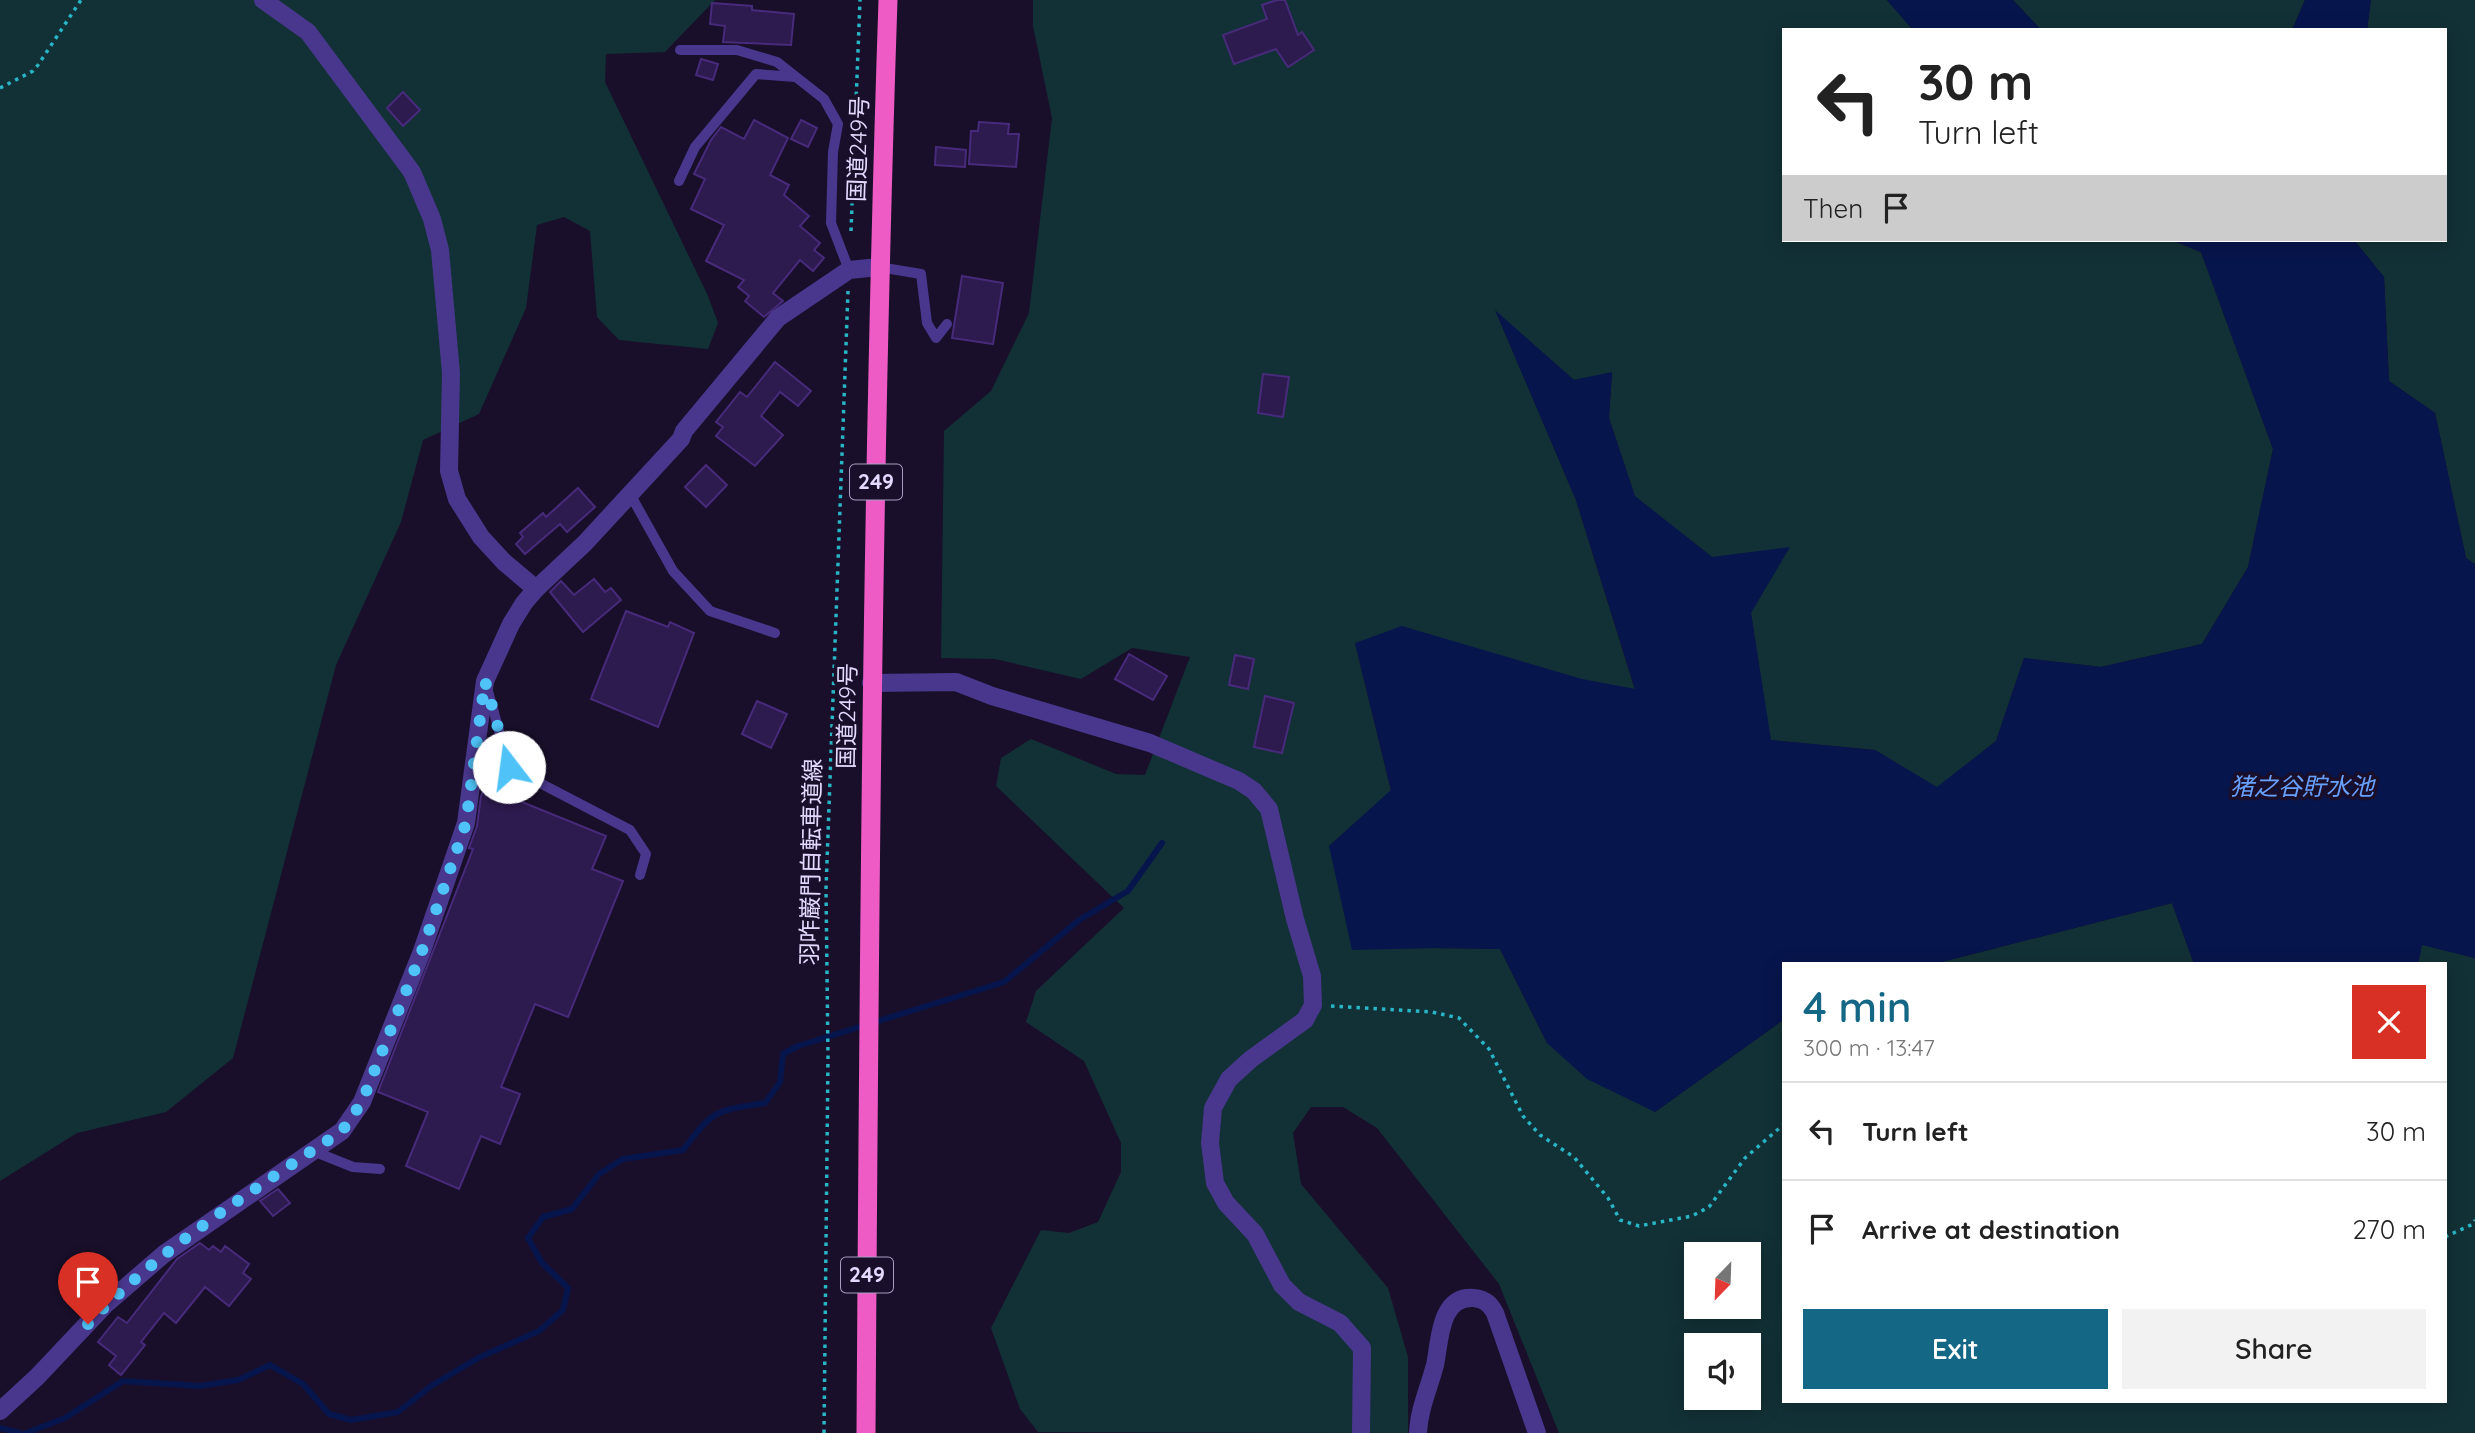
<!DOCTYPE html>
<html lang="en">
<head>
<meta charset="utf-8">
<style>
	:root { --surface:#fff; --page:#f2f2f2; --text:#222; --muted:#767676; --line:#e0e0e0; --accent:#156885 }
	body { margin:0; font-family:Quicksand,"Noto Sans JP",sans-serif; background:var(--page); color:var(--text); height:100vh; display:flex; flex-direction:column; font-size:26px; white-space:nowrap }
	* { box-sizing:border-box; margin:0 }
	p { font-size:23px; color:var(--muted) }
	.icon { flex:none; width:38px; height:38px; fill:none; stroke:currentColor; stroke-width:2; stroke-linecap:round; stroke-linejoin:round }
	.map { position:relative; flex:1; overflow:hidden }
	.panel { position:absolute; left:1782px; top:962px; width:665px; height:441px; display:flex; flex-direction:column; background:var(--surface); border-radius:0px; box-shadow:0 4px 18px #0003 }
	.panel>* { flex:none }
	.banner { position:absolute; left:1782px; top:28px; width:665px; height:214px; border-radius:0px; box-shadow:0 4px 18px #0003; background:#fff; color:var(--text); overflow:hidden }
	.needle { width:46px; rotate:203deg }
	.tools { position:absolute; left:1684px; top:1242px; display:grid; gap:14px }
	.tools a { display:grid; place-items:center; width:77px; height:77px; border-radius:0px; background:var(--surface); box-shadow:0 4px 18px #0003; font-size:35px }
	.pin { position:absolute; display:grid; place-items:center; width:60px; height:60px; color:#fff; margin:-72px -30px; border-radius:50% 50% 50% 0; rotate:-45deg; box-shadow:0 0 7px #0007 }
	.pin .icon { rotate:45deg }
	.me { position:absolute; width:77px; margin:-38px; rotate:345deg; stroke-linejoin:round; filter:drop-shadow(0 0 5px #0008) }
	.turn { display:flex; align-items:center; gap:24px; height:147px; padding:0 21px; font-size:32px }
	.turn .icon { width:91px; height:91px; stroke-width:2.5 }
	.turn b { display:block; font-size:49px; line-height:60px }
	.then { display:flex; align-items:center; height:66px; padding:0 21px; background:#0003; gap:14px; font-size:26px }
	.round { display:grid; place-items:center; flex:none; width:74px; height:74px; border-radius:0px; background:var(--page) }
	.head { display:flex; align-items:center; justify-content:space-between; height:119px; padding:0 21px }
	h1 { font-size:42px; font-weight:600; line-height:52px; color:var(--accent) }
	.cta { display:flex; gap:14px; margin-top:auto; padding:14px 21px }
	.cta a { flex:1; height:80px; border-radius:0px; background:var(--accent); color:#fff; font-size:28px; font-weight:600; line-height:80px; text-align:center }
	.cta a+a { background:var(--page); color:var(--text) }
	ul { padding:0; list-style:none }
	li { display:flex; align-items:center; gap:21px; height:98px; padding:0 21px; border-top:2px solid var(--line) }
	li div { flex:1 }
	li b { display:block; font-size:26px }
	li em { font-style:normal }
	.map>svg:first-child { display:block }
	.green { fill:#123136; fill-rule:evenodd }
	.water { fill:#07154d }
	.lines { fill:none; stroke-linecap:round; stroke-linejoin:round }
	.stream { stroke:#07154d; stroke-width:6 }
	.building { fill:#2d1a4e; stroke:#482a7b; stroke-width:2 }
	.path { stroke:#28b5c5; stroke-width:3.5; stroke-dasharray:3.5 5; stroke-linecap:butt }
	.service { stroke:#49378d; stroke-width:10 }
	.minor { stroke:#49378d; stroke-width:18 }
	.trunk { stroke:#ee5bc4; stroke-width:19 }
	.route { stroke:#4fc3f7; stroke-width:12; stroke-dasharray:0 21.6 }
	.labels { text-anchor:middle; stroke-width:7; stroke-linejoin:round; paint-order:stroke }
	.shield { fill:#190f2b; stroke:#a79dbf; stroke-width:2 }
	.shield-label { font-size:21px; font-weight:bold; fill:#e4daff }
	.street-label { font-size:23px; fill:#e4daff; stroke:#190f2b }
	.water-label { font-size:24px; font-style:italic; fill:#68a0ff; stroke:#190f2b }
</style>
</head>
<body>
<div class="map">
<svg width="2475" height="1433" viewBox="0 0 2475 1433">
	<rect width="100%" height="100%" fill="#190f2b"/>
	<!-- green -->
	<g class="green">
		<path d="M 0,0 L 715,0 L 665,52 L 606,54 L 605,82 L 708,296 L 718,323 L 708,349 L 619,340 L 597,317 L 590,231 L 564,217 L 537,225 L 526,308 L 479,414 L 423,440 L 401,522 L 336,665 L 233,1058 L 166,1112 L 77,1133 L 0,1181 Z"/>
		<path d="M 1033,0 L 1887,0 L 1913,30 L 1783,30 L 1783,240 L 2171,240 L 2201,252 L 2273,449 L 2248,567 L 2202,644 L 2101,667 L 2024,658 L 1996,741 L 1937,788 L 1875,750 L 1770,740 L 1751,613 L 1712,557 L 1635,497 L 1609,418 L 1612,373 L 1574,380 L 1496,312 L 1576,500 L 1635,690 L 1355,643 L 1391,791 L 1329,846 L 1435,948 L 1500,949 L 1547,1043 L 1655,1112 L 1783,1020 L 1783,1402 L 2445,1402 L 2445,964 L 2418,964 L 2422,944 L 2475,958 L 2475,1433 L 1559,1433 L 1499,1284 L 1377,1128 L 1343,1107 L 1311,1107 L 1293,1133 L 1301,1184 L 1388,1288 L 1408,1357 L 1408,1433 L 1038,1432 L 1020,1409 L 991,1328 L 1041,1230 L 1069,1233 L 1098,1222 L 1121,1172 L 1121,1143 L 1084,1061 L 1026,1022 L 1036,991 L 1124,908 L 996,786 L 1001,758 L 1031,739 L 1116,774 L 1145,775 L 1190,657 L 1132,648 L 1081,679 L 995,659 L 941,658 L 944,431 L 991,391 L 1029,313 L 1052,118 L 1033,26 ZM 1696,1255 L 1748,1255 L 1748,1307 L 1696,1307 ZM 1696,1346 L 1748,1346 L 1748,1398 L 1696,1398 Z"/>
		<path d="M 2013,0 L 2305,0 L 2292,30 L 2041,30 Z"/>
		<path d="M 2371,0 L 2475,0 L 2475,564 L 2466,558 L 2435,413 L 2389,381 L 2384,277 L 2354,240 L 2445,240 L 2445,30 L 2367,30 Z"/>
		<path d="M 2172,903 L 2194,964 L 1934,964 Z"/>
	</g>
	<!-- water -->
	<g class="water">
		<path d="M 1887,0 L 2013,0 L 2041,30 L 1913,30 Z"/>
		<path d="M 2305,0 L 2371,0 L 2367,30 L 2292,30 Z"/>
		<path d="M 2171,240 L 2354,240 L 2384,277 L 2389,381 L 2435,413 L 2466,558 L 2475,564 L 2475,958 L 2422,945 L 2418,964 L 2194,964 L 2172,903 L 1934,964 L 1783,964 L 1783,1020 L 1655,1112 L 1587,1079 L 1547,1043 L 1500,949 L 1435,948 L 1352,950 L 1329,846 L 1391,790 L 1355,643 L 1402,626 L 1582,679 L 1635,689 L 1576,500 L 1495,310 L 1574,380 L 1612,372 L 1609,418 L 1635,496 L 1712,557 L 1790,547 L 1751,613 L 1771,740 L 1875,750 L 1937,787 L 1996,741 L 2024,658 L 2101,667 L 2202,644 L 2248,567 L 2273,449 L 2201,252 Z"/>
	</g>
	<g class="lines">
		<!-- stream -->
		<g class="stream">
			<path d="M 0,1428 L 20,1433"/>
			<path d="M 26,1433 L 65,1418 L 123,1381 L 200,1386 L 238,1380 L 270,1365 L 303,1384 L 329,1414 L 351,1420 L 398,1412 L 431,1386 L 478,1358 L 539,1331 L 563,1310 L 568,1288 L 542,1263 L 528,1238 L 543,1217 L 572,1209 L 599,1174 L 623,1159 L 683,1150 C 714,1109 715,1111 765,1103 L 780,1082 L 783,1054 L 798,1046 L 1004,982 L 1079,920 L 1128,891 L 1162,843"/>
		</g>
	</g>
	<!-- building -->
	<g class="building">
		<path d="M 1277,0 L 1285,0 L 1298,35 L 1302,32 L 1314,50 L 1288,67 L 1276,49 L 1234,64 L 1223,35 L 1267,19 L 1262,5 Z"/>
		<path d="M 712,3 L 752,6 L 752,10 L 794,14 L 791,45 L 723,42 L 725,26 L 710,24 Z"/>
		<path d="M 701,59 L 718,64 L 713,80 L 696,75 Z"/>
		<path d="M 403,92 L 420,110 L 403,126 L 387,108 Z"/>
		<path d="M 754,120 L 788,138 L 770,175 L 789,185 L 784,195 L 809,216 L 800,226 L 820,243 L 814,250 L 824,258 L 813,271 L 800,260 L 773,293 L 783,301 L 764,317 L 745,301 L 749,296 L 738,287 L 744,280 L 706,261 L 724,225 L 691,209 L 705,179 L 694,174 L 711,140 L 721,127 L 744,139 Z"/>
		<path d="M 801,120 L 817,128 L 808,147 L 791,139 Z"/>
		<path d="M 979,122 L 1009,124 L 1008,134 L 1019,134 L 1016,167 L 969,164 L 971,131 L 978,131 Z"/>
		<path d="M 936,147 L 966,150 L 965,167 L 935,165 Z"/>
		<path d="M 962,276 L 1003,283 L 993,344 L 952,338 Z"/>
		<path d="M 775,362 L 811,391 L 798,406 L 780,392 L 761,416 L 783,435 L 755,466 L 716,436 L 723,427 L 716,422 L 740,392 L 747,397 Z"/>
		<path d="M 1263,374 L 1289,377 L 1283,417 L 1258,413 Z"/>
		<path d="M 706,465 L 727,485 L 706,507 L 685,487 Z"/>
		<path d="M 578,488 L 595,507 L 567,532 L 560,524 L 525,554 L 516,544 L 523,537 L 520,533 L 543,513 L 546,517 Z"/>
		<path d="M 594,579 L 605,592 L 611,588 L 621,600 L 583,632 L 550,592 L 561,581 L 574,595 Z"/>
		<path d="M 626,611 L 668,627 L 670,622 L 694,633 L 658,727 L 591,699 Z"/>
		<path d="M 1129,654 L 1167,676 L 1153,700 L 1115,679 Z"/>
		<path d="M 1235,655 L 1254,659 L 1248,689 L 1229,685 Z"/>
		<path d="M 1265,696 L 1294,703 L 1282,753 L 1254,747 Z"/>
		<path d="M 757,701 L 787,714 L 771,748 L 742,734 Z"/>
		<path d="M 485,787 L 606,836 L 592,869 L 623,881 L 568,1017 L 535,1004 L 501,1087 L 520,1094 L 500,1144 L 481,1136 L 459,1189 L 406,1166 L 428,1112 L 378,1092 L 473,849 L 469,848 L 477,826 L 481,796 Z"/>
		<path d="M 278,1189 L 290,1203 L 273,1216 L 260,1201 Z"/>
		<path d="M 200,1243 L 209,1250 L 213,1246 L 221,1252 L 225,1246 L 249,1264 L 243,1273 L 251,1279 L 229,1306 L 205,1287 L 176,1323 L 164,1313 L 141,1342 L 145,1345 L 121,1375 L 109,1365 L 116,1356 L 98,1342 L 118,1317 L 127,1323 L 177,1259 Z"/>
	</g>
	<g class="lines">
		<!-- path -->
		<g class="path">
			<path d="M 0,88 L 33,71 L 38,65 L 81,0"/>
			<path d="M 851,231 L 860,0"/>
			<path d="M 1331,1006 L 1432,1012 L 1459,1018 L 1489,1049 L 1523,1116 L 1540,1135 L 1574,1157 L 1608,1198 L 1620,1220 L 1639,1226 L 1692,1216 L 1709,1207 L 1745,1158 L 1783,1125"/>
			<path d="M 2445,1237 L 2473,1224 L 2475,1220"/>
			<path d="M 824,1433 L 828,1057 L 826,889 L 848,291"/>
		</g>
		<!-- service -->
		<g class="service">
			<path d="M 680,50 L 737,50 L 777,62 L 824,99 L 838,124 L 833,152 L 831,223 L 849,270"/>
			<path d="M 679,181 L 695,147 L 756,74 L 795,77"/>
			<path d="M 879,267 L 921,274 L 927,323 L 936,338 L 947,324"/>
			<path d="M 630,494 L 673,571 L 710,611 L 775,633"/>
			<path d="M 488,691 L 509,767 L 630,830 L 646,854 L 640,875"/>
			<path d="M 313,1151 L 353,1167 L 380,1169"/>
		</g>
		<!-- minor -->
		<g class="minor">
			<path d="M 263,0 L 308,32 L 412,172 L 432,219 L 440,250 L 451,373 L 449,471 L 457,499 L 481,537 L 504,562 L 536,589"/>
			<path d="M 871,683 L 956,682 L 992,696 L 1150,743 L 1239,781 L 1254,791 L 1269,809 L 1295,919 L 1312,976 L 1313,1005 L 1305,1020 L 1251,1059 L 1229,1079 L 1213,1108 L 1210,1143 L 1215,1183 L 1226,1203 L 1255,1234 L 1282,1285 L 1299,1302 L 1340,1323 L 1362,1348 L 1361,1433"/>
			<path d="M 0,1411 L 37,1377 L 105,1305 L 164,1254 L 342,1131 L 362,1102 L 422,951 L 466,823 L 485,681 L 511,624 L 524,603 L 536,589 L 585,543 L 681,439 L 684,431 L 778,318 L 849,270 L 879,267"/>
			<path d="M 1418,1433 C 1419,1409 1429,1388 1435,1365 C 1440,1342 1439,1295 1474,1298 C 1485,1299 1490,1304 1495,1313 L 1537,1433"/>
		</g>
		<!-- trunk -->
		<path class="trunk" d="M 866,1433 C 869,955 872,478 888,0"/>
	</g>
	<g class="lines">
		<!-- route -->
		<path class="route" d="M 88,1324 C 160,1248 255,1189 342,1131 L 362,1102 L 422,951 L 466,823 L 485,681 L 509,767"/>
	</g>
	<g class="labels">
		<!-- shield labels -->
		<g class="shield">
			<rect x="850" y="464.5" width="52" height="35" rx="5"/>
			<rect x="841" y="1257.5" width="52" height="35" rx="5"/>
		</g>
		<g class="shield-label">
			<text x="876" y="489">249</text>
			<text x="867" y="1282">249</text>
		</g>
		<!-- street labels -->
		<g class="street-label">
			<text transform="translate(858 149) rotate(-88)" y="8">国道249号</text>
			<text transform="translate(847 716) rotate(-89)" y="8">国道249号</text>
			<text transform="translate(811 862) rotate(-89)" y="8">羽咋巌門自転車道線</text>
		</g>
		<!-- water labels -->
		<g class="water-label">
			<text x="2302" y="795">猪之谷貯水池</text>
		</g>
	</g>
</svg>
<div class="tools">
<a><svg class="needle" viewBox="-14 -14 28 28"><path d="M0-13l5 13h-10z" fill="#e53935"/><path d="M0 13l5-13h-10z" fill="#767676"/></svg></a>
<a><svg class="icon" aria-label="sound" viewBox="0 0 24 24"><path d="M4 9h4l5-4v14l-5-4H4zM17 9q2 3 0 6"/></svg></a>
</div>
<div class="pin" style="left:88px;top:1324px;background:#d93025"><svg class="icon" aria-label="arrive" viewBox="0 0 24 24"><path d="M6 21V4h12l-3 4 3 4H6"/></svg></div>
<svg class="me" style="left:509px;top:767px" viewBox="-20 -20 40 40"><circle r="19" fill="#fff"/><path d="M0-13L10 11 0 6-10 11z" fill="#4fc3f7"/></svg>
<div class="banner">
<div class="turn"><svg class="icon" aria-label="left" viewBox="0 0 24 24"><path d="M17 20v-9H6M10 6l-5 5 5 5"/></svg><div><b>30 m</b>Turn left</div></div>
<div class="then">Then<svg class="icon" aria-label="arrive" viewBox="0 0 24 24"><path d="M6 21V4h12l-3 4 3 4H6"/></svg></div>
</div>
<section class="panel">
<div class="head"><div><h1>4 min</h1><p>300 m · 13:47</p></div><a class="round" style="background:#d93025;color:#fff"><svg class="icon" aria-label="close" viewBox="0 0 24 24"><path d="M6 6l12 12M18 6L6 18"/></svg></a></div>
<ul>
<li><svg class="icon" aria-label="left" viewBox="0 0 24 24"><path d="M17 20v-9H6M10 6l-5 5 5 5"/></svg><div><b>Turn left</b></div><em>30 m</em></li>
<li><svg class="icon" aria-label="arrive" viewBox="0 0 24 24"><path d="M6 21V4h12l-3 4 3 4H6"/></svg><div><b>Arrive at destination</b></div><em>270 m</em></li>
</ul>
<div class="cta"><a>Exit</a><a>Share</a></div>
</section>
</div>
</body>
</html>
